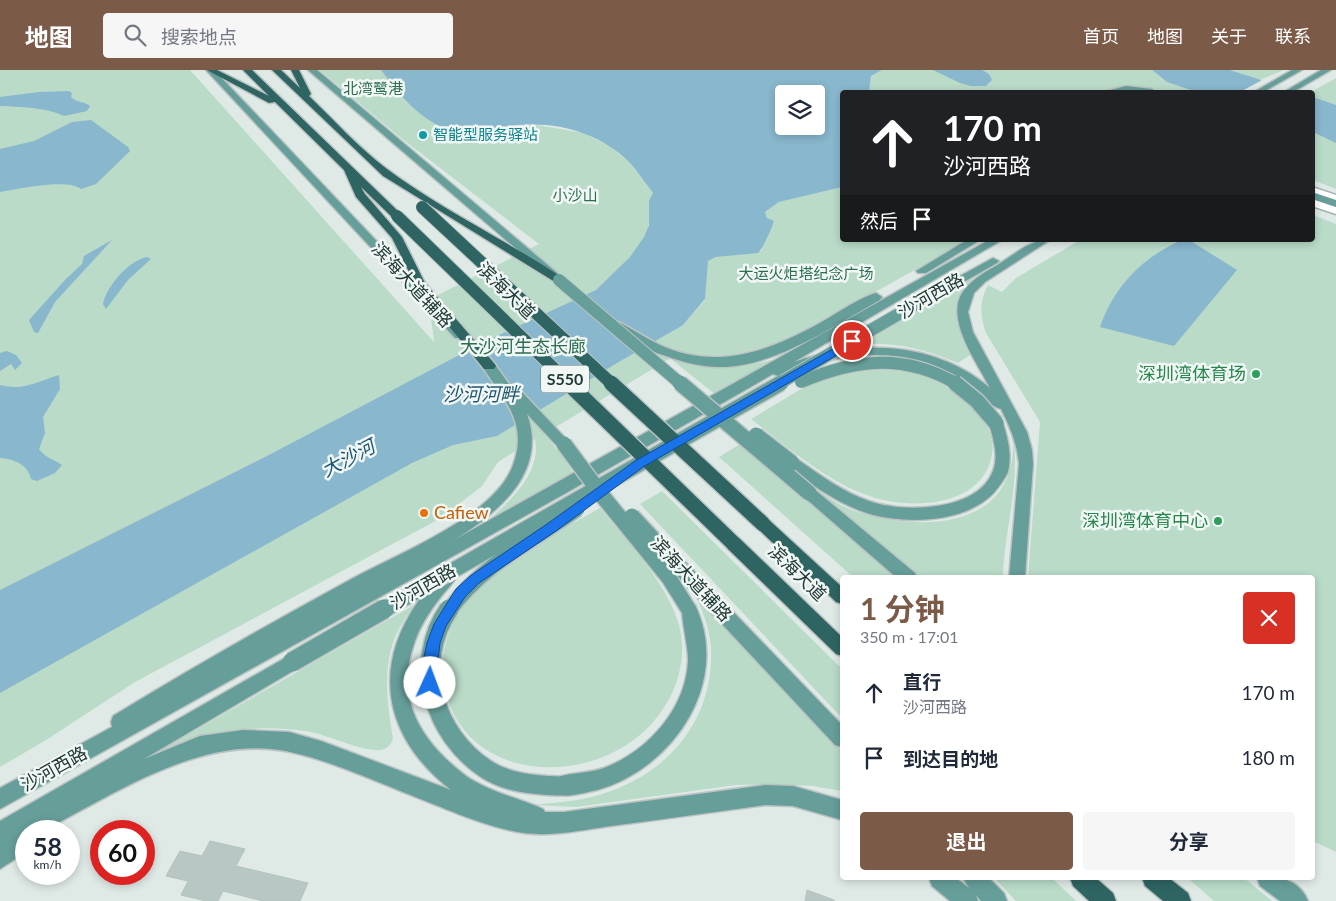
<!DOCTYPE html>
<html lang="zh">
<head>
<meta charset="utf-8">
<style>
	:root { --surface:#fff; --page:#f6f6f7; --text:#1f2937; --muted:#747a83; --accent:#7b5a47 }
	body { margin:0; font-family:Lato,"Noto Sans SC",sans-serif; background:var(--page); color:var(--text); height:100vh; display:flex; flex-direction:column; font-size:19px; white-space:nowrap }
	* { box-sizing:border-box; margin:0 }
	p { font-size:16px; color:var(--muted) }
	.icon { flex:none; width:28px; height:28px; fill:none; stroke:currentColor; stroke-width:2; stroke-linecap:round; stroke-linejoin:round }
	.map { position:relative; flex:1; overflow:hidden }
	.drawer { position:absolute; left:840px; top:505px; width:475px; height:305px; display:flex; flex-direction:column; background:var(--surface); border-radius:5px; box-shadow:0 2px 8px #0003 }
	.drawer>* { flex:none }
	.banner { position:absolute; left:840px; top:20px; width:475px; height:152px; border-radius:5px; box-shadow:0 2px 8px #0003; background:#202124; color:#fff; overflow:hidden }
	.buttons { position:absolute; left:775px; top:15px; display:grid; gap:10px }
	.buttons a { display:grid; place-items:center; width:50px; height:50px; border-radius:5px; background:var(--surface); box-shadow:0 2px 8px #0003; font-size:25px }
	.speed { position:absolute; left:15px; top:750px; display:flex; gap:10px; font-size:25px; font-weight:700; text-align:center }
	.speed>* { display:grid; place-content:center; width:65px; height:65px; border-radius:50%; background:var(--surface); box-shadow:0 2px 8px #0003; line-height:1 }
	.speed small { font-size:12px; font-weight:400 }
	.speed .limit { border:8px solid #d22; background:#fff; color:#111 }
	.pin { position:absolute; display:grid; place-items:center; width:42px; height:42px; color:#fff; margin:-21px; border:2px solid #fff; border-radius:50%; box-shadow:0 1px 5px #0007 }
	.me { position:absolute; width:55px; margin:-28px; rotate:2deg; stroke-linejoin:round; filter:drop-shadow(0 0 4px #0008) }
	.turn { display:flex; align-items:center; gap:18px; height:105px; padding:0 20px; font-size:22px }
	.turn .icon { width:65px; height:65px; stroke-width:2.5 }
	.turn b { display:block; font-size:35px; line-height:42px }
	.then { display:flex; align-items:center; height:48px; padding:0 20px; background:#0003; gap:10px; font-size:19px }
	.round { display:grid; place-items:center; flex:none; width:52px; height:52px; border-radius:5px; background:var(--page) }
	.summary { display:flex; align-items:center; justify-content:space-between; height:85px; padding:0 20px }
	h1 { font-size:30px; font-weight:700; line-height:38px; color:var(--accent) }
	.button { display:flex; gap:10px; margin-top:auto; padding:10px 20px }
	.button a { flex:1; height:58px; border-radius:5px; background:var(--accent); color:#fff; font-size:20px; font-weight:700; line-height:58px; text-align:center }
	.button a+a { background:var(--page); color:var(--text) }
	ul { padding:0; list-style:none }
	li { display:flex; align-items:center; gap:15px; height:65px; padding:0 20px }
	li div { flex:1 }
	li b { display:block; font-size:19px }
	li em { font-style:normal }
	header { display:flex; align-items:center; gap:30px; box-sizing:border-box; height:70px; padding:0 25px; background:var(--accent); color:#fff }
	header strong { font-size:24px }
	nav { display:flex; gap:28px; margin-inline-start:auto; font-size:18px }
	.search { width:350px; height:45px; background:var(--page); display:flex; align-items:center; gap:12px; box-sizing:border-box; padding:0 18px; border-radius:5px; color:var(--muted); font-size:19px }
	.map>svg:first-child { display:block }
	.green { fill:#b9dbc8 }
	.water { fill:#89b7cd; fill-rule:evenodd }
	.pier { fill:#dfeae7 }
	.building { fill:#b8c7c3; stroke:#b2c3bf }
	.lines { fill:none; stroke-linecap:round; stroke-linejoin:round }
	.secondary-casing { stroke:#9fb5b1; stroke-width:3 }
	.primary-casing { stroke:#bcc4c3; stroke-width:3 }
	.highway-casing { stroke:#bcc4c3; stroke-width:3 }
	.secondary { fill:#fff; fill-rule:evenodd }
	.primary { fill:#669e99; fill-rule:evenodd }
	.highway { fill:#2e6462; fill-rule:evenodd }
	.primary-bridge-far2-casing { stroke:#bcc4c3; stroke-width:14; stroke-linecap:butt }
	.primary-bridge-far1-casing { stroke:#bcc4c3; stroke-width:18; stroke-linecap:butt }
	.primary-bridge-casing { stroke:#bcc4c3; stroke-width:22; stroke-linecap:butt }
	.highway-bridge-far1-casing { stroke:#bcc4c3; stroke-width:14; stroke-linecap:butt }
	.highway-bridge-casing { stroke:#bcc4c3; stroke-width:18; stroke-linecap:butt }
	.primary-bridge-far2 { stroke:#669e99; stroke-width:12 }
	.primary-bridge-far1 { stroke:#669e99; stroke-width:15 }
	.primary-bridge { stroke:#669e99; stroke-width:19 }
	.highway-bridge-far1 { stroke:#2e6462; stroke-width:12 }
	.highway-bridge { stroke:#2e6462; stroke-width:15 }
	.route { fill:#1a73e8; stroke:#114b97 }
	.culture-dot { fill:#0f9aa8; stroke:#f0f7f4; stroke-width:2 }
	.leisure-dot { fill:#2e9e5b; stroke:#f0f7f4; stroke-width:2 }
	.food-dot { fill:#e8710a; stroke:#f0f7f4; stroke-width:2 }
	.labels { text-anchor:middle; stroke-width:5; stroke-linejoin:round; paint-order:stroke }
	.far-park-label { font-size:15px; fill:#2d6e51; stroke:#f0f7f4 }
	.far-culture-label { font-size:15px; fill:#0d838f; stroke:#f0f7f4; text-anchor:start }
	.shield { fill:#f0f7f4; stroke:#5f7270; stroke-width:1 }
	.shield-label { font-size:16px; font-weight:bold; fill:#213937 }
	.street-label { font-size:18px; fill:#213937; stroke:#f0f7f4 }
	.park-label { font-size:18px; fill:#2d6e51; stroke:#f0f7f4 }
	.leisure-label { font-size:18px; fill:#27864d; stroke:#f0f7f4; text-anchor:end }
	.food-label { font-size:18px; fill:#c56008; stroke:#f0f7f4; text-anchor:start }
	.water-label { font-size:19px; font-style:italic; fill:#1e5672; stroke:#f0f7f4 }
</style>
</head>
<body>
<header>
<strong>地图</strong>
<div class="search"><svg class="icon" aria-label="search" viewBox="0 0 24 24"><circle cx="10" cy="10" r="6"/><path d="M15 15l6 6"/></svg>搜索地点</div>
<nav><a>首页</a><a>地图</a><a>关于</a><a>联系</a></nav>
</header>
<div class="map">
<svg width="1336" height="831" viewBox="0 0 1336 831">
	<rect width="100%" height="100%" fill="#dfeae7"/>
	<!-- green -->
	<g class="green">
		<path d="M 0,0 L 190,0 L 434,272 C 433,254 425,238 440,224 L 539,174 L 401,68 L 320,0 L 381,0 L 392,15 L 461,61 L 537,55 L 584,63 L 609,76 L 630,93 L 653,123 C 647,133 651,142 649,153 C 644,180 616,203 596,220 L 683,255 L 705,230 L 707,191 L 716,187 L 761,181 L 764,171 L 774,152 L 767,148 L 765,142 L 779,132 L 842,117 L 842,170 L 969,170 L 788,270 L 734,285 L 700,286 L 681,282 L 544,364 L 565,389 L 574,405 L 484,454 C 508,433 542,404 535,369 L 498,392 L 482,416 L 441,448 L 135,612 L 46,670 L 0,697 Z"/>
		<path d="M 882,0 C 898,0 918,0 934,0 C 951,4 971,24 990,13 L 982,0 L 1152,0 L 1167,12 L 1196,22 L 869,22 L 871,6 Z"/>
		<path d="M 1230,0 L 1284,0 L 1260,10 Z"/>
		<path d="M 1336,8 L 1336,119 L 1313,110 L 1311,22 Z"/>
		<path d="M 1313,145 L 1336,154 L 1336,782 L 1313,771 L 1312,508 L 1028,507 L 1040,352 L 986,263 C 980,247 979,231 988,215 L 1002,222 L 1016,208 L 1080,170 L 1312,170 Z"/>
		<path d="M 975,206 C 947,234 955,253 970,285 L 958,293 C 924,279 897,272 859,274 Z"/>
		<path d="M 782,287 L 716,325 L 671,289 C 712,301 742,299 782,287 Z"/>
		<path d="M 860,298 C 879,299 898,298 916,303 C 950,313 1002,347 991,389 C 978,440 903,440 864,424 C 822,408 787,376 751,349 L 806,316 L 825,308 Z"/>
		<path d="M 1014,373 C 1019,419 1004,462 1003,507 L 919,507 L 812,416 C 826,426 841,437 858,442 C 903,457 983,462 1006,410 C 1012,398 1012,386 1014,373 Z"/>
		<path d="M 740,374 L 895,507 L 853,507 L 719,387 Z"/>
		<path d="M 662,421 L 842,599 L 842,648 L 640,434 Z"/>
		<path d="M 600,438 C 627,472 667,512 679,555 C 687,585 679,617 661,642 C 605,722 457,719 443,608 C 440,581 450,553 466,533 C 499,489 553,465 600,438 Z"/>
		<path d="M 693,521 L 842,681 L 842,721 L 813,716 L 775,714 L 736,715 L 576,737 L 533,735 C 559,732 586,731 611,721 C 673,699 714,645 711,579 C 710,558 702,539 693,521 Z"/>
		<path d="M 414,535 C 406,548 396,561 392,576 C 383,607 388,638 393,669 C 390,676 386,680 379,680 C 358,681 328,664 305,661 C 270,656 233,658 199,667 C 182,672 165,680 149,687 Z"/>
		<path d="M 994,808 L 1052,808 L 1076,831 L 1016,831 Z"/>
		<path d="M 1188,808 L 1244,808 L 1272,831 L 1214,831 Z"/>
	</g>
	<!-- water -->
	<g class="water">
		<path d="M 381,0 L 882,0 L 871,6 L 869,22 L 842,22 L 842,117 L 779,132 L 765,142 L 767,148 L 774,151 C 772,158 762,180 758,183 L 716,187 L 708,191 L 705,229 L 683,255 L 617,293 L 497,366 L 453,375 L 412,393 L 0,623 L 0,520 L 267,386 L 482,273 L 596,220 L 630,187 L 644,167 L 649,155 L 649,131 L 653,123 C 645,113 638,102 630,93 C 601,64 561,52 521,55 C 498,57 473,65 449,59 C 421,52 398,23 381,0 ZM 784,24 L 816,24 L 816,56 L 784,56 Z"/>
		<path d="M 933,0 L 982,0 L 989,4 L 992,10 L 986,16 L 971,16 L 960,13 Z"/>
		<path d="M 1152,0 L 1230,0 L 1298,22 L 1196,22 L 1167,12 Z"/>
		<path d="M 69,21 L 72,23 L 71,27 C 77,33 84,31 90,36 L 87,41 L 64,46 C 45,37 21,37 0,36 L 0,27 L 39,22 Z"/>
		<path d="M 1313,27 L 1336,35 L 1336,73 L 1313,62 Z"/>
		<path d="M 91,50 L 128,77 L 130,81 L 96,114 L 81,119 C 67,108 18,119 0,122 L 0,79 L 34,71 L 72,52 Z"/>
		<path d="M 112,170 L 55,232 L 38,263 L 34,262 L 29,250 L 65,210 L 82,194 L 84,186 Z"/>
		<path d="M 1182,170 L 1189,170 L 1237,200 L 1174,276 L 1100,257 C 1114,216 1143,187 1182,170 Z"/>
		<path d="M 147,187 L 151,189 L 128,210 L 106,239 L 103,234 C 106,217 129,190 147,187 Z"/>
		<path d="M 7,281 L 16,285 L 22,293 L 15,300 L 11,294 L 0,301 L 0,283 Z"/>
		<path d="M 59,305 L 60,319 L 43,347 L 45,363 L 39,379 C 45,388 54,389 62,395 L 55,403 L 37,411 L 31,409 C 28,394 13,389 0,388 L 0,315 C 25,321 35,312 59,305 Z"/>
	</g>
	<!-- pier -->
	<path class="pier" d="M 1264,9 L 1299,20 L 1301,22 L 1240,22 Z"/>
	<!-- building -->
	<g class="building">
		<path d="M 210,771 L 245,779 L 236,796 L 308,813 L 300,831 L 263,831 L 223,821 L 218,831 L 206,831 L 181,825 L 188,811 L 166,806 L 180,781 L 202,786 Z"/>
		<path d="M 807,820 L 834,830 L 834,831 L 805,831 Z"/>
	</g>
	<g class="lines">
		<defs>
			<g id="secondary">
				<path d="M 1312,117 L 1336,125 L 1336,132 L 1312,124 Z"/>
				<path d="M 1312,129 L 1336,137 L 1336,144 L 1312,136 Z"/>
			</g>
			<g id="primary">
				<path d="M 206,0 L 214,0 L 463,262 L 465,265 L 463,268 L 455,268 Z"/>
				<path d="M 308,0 L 317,0 L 556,202 L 558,204 L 556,206 L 548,206 Z"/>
				<path d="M 1292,0 L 1302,0 L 1263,22 L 1254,22 Z"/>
				<path d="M 1321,0 L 1331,0 L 1293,22 L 1284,22 Z"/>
				<path d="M 1126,16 L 1152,19 L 1156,22 L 1103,22 Z"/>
				<path d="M 1312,122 L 1336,130 L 1336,137 L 1312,129 Z"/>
				<path d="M 967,170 L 980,170 L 926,203 L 918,203 L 916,201 Z"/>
				<path d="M 989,170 L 1002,170 L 794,292 C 859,269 935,271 990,318 C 977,292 942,246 965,219 C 974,208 987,201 999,194 C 1016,183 1030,170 1050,170 L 985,212 L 974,223 L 968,242 L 973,262 L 1027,362 L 1032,380 L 1033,394 L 1025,508 L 1009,508 L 1019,394 C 1017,373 1010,357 1001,339 C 989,336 980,323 971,316 C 964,311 956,307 948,302 C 908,279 853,282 810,295 C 800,299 789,303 778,306 L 773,304 L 566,423 L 0,739 L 0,718 L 112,657 L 111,652 L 113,646 C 190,599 267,555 346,512 C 388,489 433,471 472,443 C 488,431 506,415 513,395 C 529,352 503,329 482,296 L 484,293 L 494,293 L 514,321 L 522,322 L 571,374 L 569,378 L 564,379 L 559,378 L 527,344 C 548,402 498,443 454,470 Z"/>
				<path d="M 993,188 L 999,191 L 997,193 L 939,226 L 935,227 L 929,223 Z"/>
				<path d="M 876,223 L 882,227 L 880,230 C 833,256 775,297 720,297 C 699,297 680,291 660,284 C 648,280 619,266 611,256 L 617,252 L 621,253 C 634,260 646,268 658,274 C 715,301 767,282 818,254 C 835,245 858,228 876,223 Z"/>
				<path d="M 996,348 L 1001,349 L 1003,353 C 1008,370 1012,384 1008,402 C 1006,406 1003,411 1000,415 C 975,452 913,455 873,445 C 841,436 814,416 787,397 L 785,393 L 787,389 L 792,388 L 797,389 C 820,405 843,422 869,431 C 902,443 978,442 993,401 C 999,385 993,369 989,353 L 991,349 Z"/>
				<path d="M 809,417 L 814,419 L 915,503 L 917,508 L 897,508 L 804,427 L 801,423 L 804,419 Z"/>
				<path d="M 450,497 L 456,499 L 458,504 C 454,513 446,520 440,528 C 430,541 420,556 415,571 C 398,618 411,655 446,689 C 455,697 464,706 476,712 C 497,724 521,729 543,739 L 545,742 L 564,742 L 765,715 L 793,716 L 842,730 L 842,750 L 793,736 L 765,735 C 714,742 662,749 611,756 C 584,760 550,767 524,763 C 486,758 435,734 398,720 C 363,706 327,690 290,682 C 204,663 116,723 43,761 L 26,761 L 26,782 L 0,799 L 0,751 L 292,584 L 298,586 L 301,592 L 298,598 L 144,689 L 200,666 L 243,660 L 289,662 L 321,671 L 451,720 C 387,670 370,602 417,533 C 425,521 436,502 450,497 Z"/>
				<path d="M 686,497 L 692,499 L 842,655 L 842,677 L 835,675 L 680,509 L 678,504 L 680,499 Z"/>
				<path d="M 689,533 L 695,535 C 732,612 673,699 597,720 C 583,723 565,729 552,723 L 549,716 L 552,709 C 568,702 587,704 604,698 C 648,681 686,639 688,591 C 689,577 679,542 683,535 Z"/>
				<path d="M 929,808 L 956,808 L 969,818 L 963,808 L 989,808 L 1004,823 L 1007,831 L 981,831 L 976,825 L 978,831 L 950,831 L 932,816 Z"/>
				<path d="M 1257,808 C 1278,805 1299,809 1308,831 L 1280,831 L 1260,816 Z"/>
			</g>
			<g id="highway">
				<path d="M 207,0 L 217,0 L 269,26 L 243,0 L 252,0 L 401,144 L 402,146 L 401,148 L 393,148 L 361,117 L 365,124 L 402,167 L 425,213 L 494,293 L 496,296 L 494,299 L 484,299 L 416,216 L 392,168 L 356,127 L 344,100 L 275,32 L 269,33 Z"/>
				<path d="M 272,0 L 281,0 L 300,18 L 291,0 L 299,0 L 311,24 L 309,26 C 334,50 359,78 387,99 C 442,140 506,170 563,208 L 565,210 L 563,212 L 555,212 L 383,106 Z"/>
				<path d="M 763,448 L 769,450 L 842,517 L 842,534 L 836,532 L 757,458 L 755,454 L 757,450 Z"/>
				<path d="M 733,466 L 739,468 L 842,567 L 842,586 L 836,584 L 727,478 L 725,473 L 727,468 Z"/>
				<path d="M 1070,808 L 1096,808 L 1113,823 L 1116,831 L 1089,831 L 1073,816 Z"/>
				<path d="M 1142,808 L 1169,808 L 1188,823 L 1191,831 L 1163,831 L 1145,816 Z"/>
			</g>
		</defs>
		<!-- secondary casing -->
		<use href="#secondary" class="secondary-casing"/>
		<!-- primary casing -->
		<use href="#primary" class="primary-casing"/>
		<!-- highway casing -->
		<use href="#highway" class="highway-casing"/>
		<!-- secondary -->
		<use href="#secondary" class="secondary"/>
		<!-- primary -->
		<use href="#primary" class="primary"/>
		<!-- highway -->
		<use href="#highway" class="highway"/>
		<defs>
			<g id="primary-bridge-far2">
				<path d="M 559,210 L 681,314"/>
				<path d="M 801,312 C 856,289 904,283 957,314"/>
				<path d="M 778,314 L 935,223"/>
			</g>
			<g id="primary-bridge-far1">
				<path d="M 680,313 L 809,423"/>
				<path d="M 955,313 L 977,331 L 996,353"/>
				<path d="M 756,365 L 792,393"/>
				<path d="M 564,374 L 604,428 L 669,508 L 689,540"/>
				<path d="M 632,446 L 686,504"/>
				<path d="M 382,541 L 781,313"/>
				<path d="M 449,541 C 481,495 532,471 577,439"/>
			</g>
			<g id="primary-bridge">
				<path d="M 449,539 C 412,593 434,665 486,699 C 507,713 534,715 559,716"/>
				<path d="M 292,592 L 384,539"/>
			</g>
			<g id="highway-bridge-far1">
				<path d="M 422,137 L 612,314"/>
				<path d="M 397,146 L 570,314"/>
			</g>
			<g id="highway-bridge">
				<path d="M 568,313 L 733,473"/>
				<path d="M 611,313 L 763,454"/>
			</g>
		</defs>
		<!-- primary-bridge-far2 casing -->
		<use href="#primary-bridge-far2" class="primary-bridge-far2-casing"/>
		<!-- primary-bridge-far1 casing -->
		<use href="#primary-bridge-far1" class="primary-bridge-far1-casing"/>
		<!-- primary-bridge casing -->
		<use href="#primary-bridge" class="primary-bridge-casing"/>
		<!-- highway-bridge-far1 casing -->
		<use href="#highway-bridge-far1" class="highway-bridge-far1-casing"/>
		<!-- highway-bridge casing -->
		<use href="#highway-bridge" class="highway-bridge-casing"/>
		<!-- primary-bridge-far2 -->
		<use href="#primary-bridge-far2" class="primary-bridge-far2"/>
		<!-- primary-bridge-far1 -->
		<use href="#primary-bridge-far1" class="primary-bridge-far1"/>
		<!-- primary-bridge -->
		<use href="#primary-bridge" class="primary-bridge"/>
		<!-- highway-bridge-far1 -->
		<use href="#highway-bridge-far1" class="highway-bridge-far1"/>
		<!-- highway-bridge -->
		<use href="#highway-bridge" class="highway-bridge"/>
	</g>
	<!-- route -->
	<path class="route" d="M 852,268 L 856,269 L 856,274 L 643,397 L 556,461 L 479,513 L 465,527 L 446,556 L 440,573 L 435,618 L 430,619 L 425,618 L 423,613 L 423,592 L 427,573 L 434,554 L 456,519 L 470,506 L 547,454 L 635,391 Z"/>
	<!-- markers -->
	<circle class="culture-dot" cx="423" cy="65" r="5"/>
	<g class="leisure-dot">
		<circle cx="1256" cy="304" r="5"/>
		<circle cx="1218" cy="451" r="5"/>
	</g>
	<circle class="food-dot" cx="424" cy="443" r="5"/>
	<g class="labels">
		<!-- far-park labels -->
		<g class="far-park-label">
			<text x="373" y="24">北湾鹭港</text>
			<text x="575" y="131">小沙山</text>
			<text x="806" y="209">大运火炬塔纪念广场</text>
		</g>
		<!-- far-culture labels -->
		<g class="far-culture-label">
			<text x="433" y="70">智能型服务驿站</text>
		</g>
		<!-- shield labels -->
		<rect class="shield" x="541" y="295.5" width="48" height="27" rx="4"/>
		<g class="shield-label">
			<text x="565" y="315">S550</text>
		</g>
		<!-- street labels -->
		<g class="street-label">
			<text transform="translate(412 215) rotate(47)" y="6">滨海大道辅路</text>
			<text transform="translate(506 221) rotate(44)" y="6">滨海大道</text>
			<text transform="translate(931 226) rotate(-30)" y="6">沙河西路</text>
			<text transform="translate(797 503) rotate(44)" y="6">滨海大道</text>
			<text transform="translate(691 509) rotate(47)" y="6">滨海大道辅路</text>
			<text transform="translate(423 517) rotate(-30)" y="6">沙河西路</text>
			<text transform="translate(54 699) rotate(-29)" y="6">沙河西路</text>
		</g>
		<!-- park labels -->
		<g class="park-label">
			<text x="523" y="283">大沙河生态长廊</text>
		</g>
		<!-- leisure labels -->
		<g class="leisure-label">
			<text x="1246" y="310">深圳湾体育场</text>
			<text x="1208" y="457">深圳湾体育中心</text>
		</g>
		<!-- food labels -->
		<g class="food-label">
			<text x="434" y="449">Cafiew</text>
		</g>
		<!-- water labels -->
		<g class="water-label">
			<text x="481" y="331">沙河河畔</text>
			<text transform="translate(348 388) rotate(-28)" y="7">大沙河</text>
		</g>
	</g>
</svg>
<div class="buttons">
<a><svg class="icon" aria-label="layers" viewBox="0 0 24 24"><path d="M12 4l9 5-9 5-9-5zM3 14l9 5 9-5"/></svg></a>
</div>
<div class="speed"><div>58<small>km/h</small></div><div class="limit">60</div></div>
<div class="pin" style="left:852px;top:271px;background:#d93025"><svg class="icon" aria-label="arrive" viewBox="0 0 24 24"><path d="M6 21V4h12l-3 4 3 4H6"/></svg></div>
<svg class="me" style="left:430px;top:613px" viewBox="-20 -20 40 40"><circle r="19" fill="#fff"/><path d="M0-13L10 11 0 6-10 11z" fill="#1a73e8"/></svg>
<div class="banner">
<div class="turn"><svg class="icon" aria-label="ahead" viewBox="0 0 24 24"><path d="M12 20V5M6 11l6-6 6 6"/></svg><div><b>170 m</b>沙河西路</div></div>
<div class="then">然后<svg class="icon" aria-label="arrive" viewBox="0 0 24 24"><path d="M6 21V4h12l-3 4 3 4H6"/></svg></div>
</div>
<section class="drawer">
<div class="summary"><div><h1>1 分钟</h1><p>350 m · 17:01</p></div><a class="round" style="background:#d93025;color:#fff"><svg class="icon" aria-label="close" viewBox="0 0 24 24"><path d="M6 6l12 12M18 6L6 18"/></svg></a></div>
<ul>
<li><svg class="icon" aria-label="ahead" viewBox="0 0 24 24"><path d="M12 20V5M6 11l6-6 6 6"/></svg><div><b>直行</b><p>沙河西路</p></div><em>170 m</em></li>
<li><svg class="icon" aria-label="arrive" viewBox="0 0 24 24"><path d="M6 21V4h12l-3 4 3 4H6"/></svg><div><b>到达目的地</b></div><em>180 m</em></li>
</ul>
<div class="button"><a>退出</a><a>分享</a></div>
</section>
</div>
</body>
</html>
